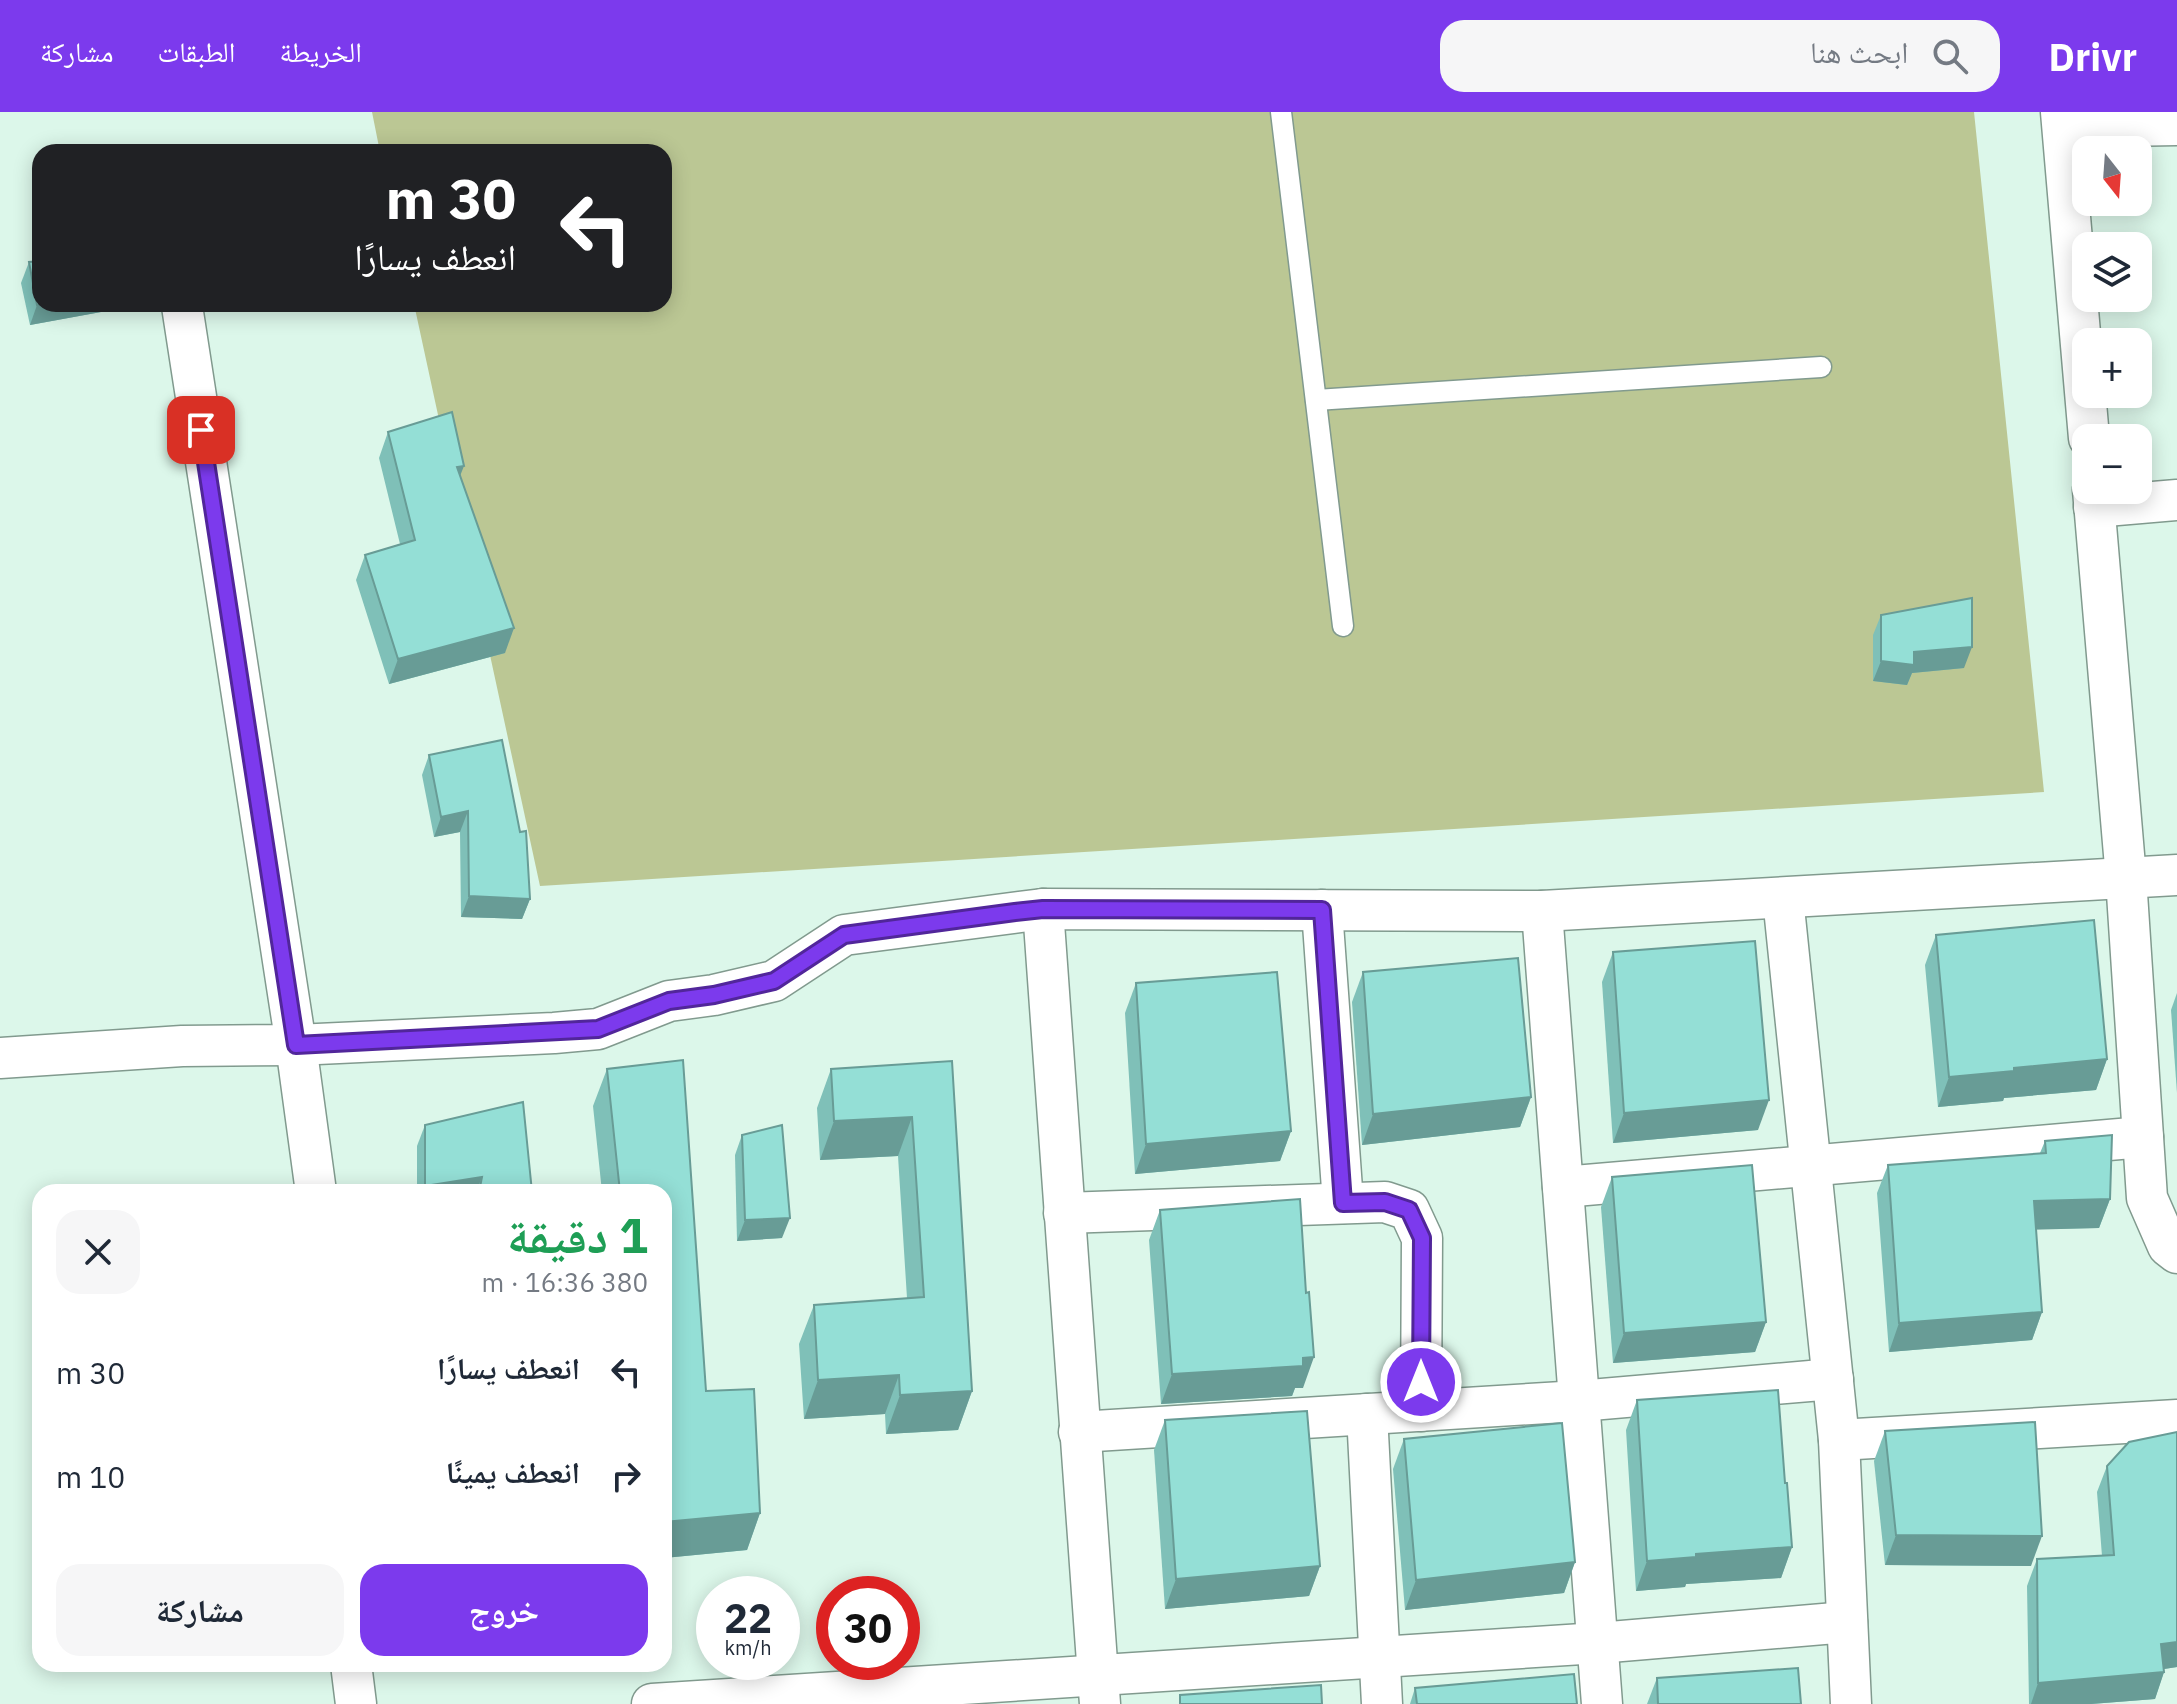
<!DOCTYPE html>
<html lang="ar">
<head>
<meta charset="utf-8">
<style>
	:root { --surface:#fff; --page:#f6f6f7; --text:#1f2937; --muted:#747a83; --accent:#7c3aed }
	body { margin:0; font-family:"IBM Plex Sans","Noto Naskh Arabic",sans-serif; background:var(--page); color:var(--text); direction:rtl; height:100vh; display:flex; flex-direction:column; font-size:30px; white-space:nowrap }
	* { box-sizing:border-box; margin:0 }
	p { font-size:26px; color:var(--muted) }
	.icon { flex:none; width:44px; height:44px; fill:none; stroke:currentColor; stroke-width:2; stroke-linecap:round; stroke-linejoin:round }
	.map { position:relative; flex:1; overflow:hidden; direction:ltr }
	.sheet { position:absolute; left:32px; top:1072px; width:640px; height:488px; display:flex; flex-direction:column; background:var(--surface); border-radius:24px; box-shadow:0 4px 20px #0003; direction:rtl }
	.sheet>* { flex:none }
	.top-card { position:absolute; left:32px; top:32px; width:640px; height:168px; border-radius:24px; box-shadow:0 4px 20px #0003; direction:rtl; background:#202124; color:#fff; overflow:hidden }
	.needle { width:52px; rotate:163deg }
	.controls { position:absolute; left:2072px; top:24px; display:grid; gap:16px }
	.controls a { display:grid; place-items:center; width:80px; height:80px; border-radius:16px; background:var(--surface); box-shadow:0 4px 20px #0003; font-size:40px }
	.speed { position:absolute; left:696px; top:1464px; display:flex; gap:16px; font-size:40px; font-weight:700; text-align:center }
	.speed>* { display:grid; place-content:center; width:104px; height:104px; border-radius:50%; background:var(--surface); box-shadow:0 4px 20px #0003; line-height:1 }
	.speed small { font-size:20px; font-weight:400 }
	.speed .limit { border:12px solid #d22; background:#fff; color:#111 }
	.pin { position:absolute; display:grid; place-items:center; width:68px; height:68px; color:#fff; margin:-34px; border-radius:16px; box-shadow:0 4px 12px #0006 }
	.me { position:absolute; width:88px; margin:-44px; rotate:0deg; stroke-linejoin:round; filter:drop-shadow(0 0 6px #0008) }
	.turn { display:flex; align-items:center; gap:28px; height:168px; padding:0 24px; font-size:36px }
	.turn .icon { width:104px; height:104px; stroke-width:2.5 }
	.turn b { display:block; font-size:56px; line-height:68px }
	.round { display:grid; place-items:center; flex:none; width:84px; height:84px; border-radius:24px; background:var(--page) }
	.overview { display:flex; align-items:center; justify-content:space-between; height:136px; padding:0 24px }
	h1 { font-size:48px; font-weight:700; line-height:60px; color:#1e9e55 }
	.action { display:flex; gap:16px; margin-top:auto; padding:16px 24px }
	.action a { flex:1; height:92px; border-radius:24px; background:var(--accent); color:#fff; font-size:32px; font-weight:700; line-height:92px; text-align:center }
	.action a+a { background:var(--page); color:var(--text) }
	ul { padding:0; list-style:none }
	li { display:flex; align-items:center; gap:24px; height:104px; padding:0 24px }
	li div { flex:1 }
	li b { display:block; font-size:30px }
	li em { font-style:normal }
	header { display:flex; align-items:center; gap:48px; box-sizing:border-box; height:112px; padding:0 40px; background:var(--accent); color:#fff }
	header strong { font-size:38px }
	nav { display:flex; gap:44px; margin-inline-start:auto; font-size:28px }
	.search { width:560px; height:72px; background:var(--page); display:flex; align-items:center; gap:20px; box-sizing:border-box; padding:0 28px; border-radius:24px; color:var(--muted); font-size:30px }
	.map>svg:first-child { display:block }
	.green { fill:#bbc794 }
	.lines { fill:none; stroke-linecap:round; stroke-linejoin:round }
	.lane-casing { stroke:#819a8e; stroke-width:23 }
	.street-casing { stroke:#819a8e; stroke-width:43 }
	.lane { stroke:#fff; stroke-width:20 }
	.street { stroke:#fff; stroke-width:40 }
	.wall { fill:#7fc0b8 }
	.shaded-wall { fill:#689c96 }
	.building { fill:#94dfd6; stroke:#689c96; stroke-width:2 }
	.route-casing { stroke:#51269a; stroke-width:20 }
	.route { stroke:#7c3aed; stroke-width:14 }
</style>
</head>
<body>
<header>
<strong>Drivr</strong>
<div class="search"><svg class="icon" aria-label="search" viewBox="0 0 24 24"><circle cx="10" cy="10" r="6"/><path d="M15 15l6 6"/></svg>ابحث هنا</div>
<nav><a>الخريطة</a><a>الطبقات</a><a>مشاركة</a></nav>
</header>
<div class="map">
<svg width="2177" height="1592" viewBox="0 0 2177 1592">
	<rect width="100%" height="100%" fill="#dcf7ea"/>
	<!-- green -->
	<path class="green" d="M 372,0 L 1974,0 L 2044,680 L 540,774 L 414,192 L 664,192 L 664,40 L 380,40 Z"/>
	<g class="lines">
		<defs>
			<g id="lane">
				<path d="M 1281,0 L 1343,514"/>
				<path d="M 1316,288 L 1821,255"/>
			</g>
			<g id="street">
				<path d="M 2061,0 L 2089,326"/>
				<path d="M 2063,15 L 2177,13"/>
				<path d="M 182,194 L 296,933 L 316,1080"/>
				<path d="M 2093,378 L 2126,766 L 2147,1086 L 2168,1134 L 2177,1141"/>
				<path d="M 2094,395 L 2177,388"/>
				<path d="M 1783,786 L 1839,1328 L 1851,1592"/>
				<path d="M 1043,797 L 1100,1592"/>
				<path d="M 1322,798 L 1343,1091"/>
				<path d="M 1542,799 L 1602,1592"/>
				<path d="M 0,946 L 182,934 L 296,933 L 554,921 L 598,917 L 669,889 L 714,883 L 774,869 L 844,823 L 1043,797 L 1542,799 L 2177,763"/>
				<path d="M 1563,1075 L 2143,1025"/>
				<path d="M 1064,1101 L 1385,1090 L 1409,1098 L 1422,1126 L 1421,1299"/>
				<path d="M 1367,1302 L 1382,1592"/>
				<path d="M 1079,1320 L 1579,1289 L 1833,1267"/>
				<path d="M 1839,1328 L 2177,1308"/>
				<path d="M 351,1552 L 356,1592"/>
				<path d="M 652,1592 L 1598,1531 L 1847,1510"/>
			</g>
		</defs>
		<!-- lane casing -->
		<use href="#lane" class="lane-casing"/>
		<!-- street casing -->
		<use href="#street" class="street-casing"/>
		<!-- lane -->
		<use href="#lane" class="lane"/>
		<!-- street -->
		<use href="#street" class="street"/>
	</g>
	<!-- wall -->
	<g class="wall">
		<path d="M 29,150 L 101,200 L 30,213 L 21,171 Z"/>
		<path d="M 388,320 L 460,364 L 505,541 L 389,572 L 356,468 L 365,443 L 400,432 L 379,346 Z"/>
		<path d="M 1881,503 L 1964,556 L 1912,561 L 1907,573 L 1873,569 L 1873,523 Z"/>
		<path d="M 429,643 L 530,787 L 522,807 L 461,805 L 460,720 L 434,725 L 422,663 Z"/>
		<path d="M 1936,823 L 2107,947 L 2096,978 L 2004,986 L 2003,989 L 1938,995 L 1925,853 Z"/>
		<path d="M 1613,840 L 1758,1018 L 1613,1031 L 1602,870 Z"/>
		<path d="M 1363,860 L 1531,985 L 1520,1015 L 1362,1033 L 1352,890 Z"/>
		<path d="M 1136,871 L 1291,1019 L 1280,1049 L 1135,1062 L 1125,901 Z"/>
		<path d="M 2177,881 L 2177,981 L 2171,898 Z"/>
		<path d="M 683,948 L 706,1279 L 754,1277 L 760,1401 L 747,1438 L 664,1446 L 664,1080 L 602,1080 L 593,994 L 607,957 Z"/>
		<path d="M 952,949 L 972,1279 L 958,1318 L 886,1322 L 885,1302 L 804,1307 L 799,1232 L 814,1193 L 907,1186 L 898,1044 L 820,1048 L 817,996 L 831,957 Z"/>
		<path d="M 425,1013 L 532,1080 L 417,1080 L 417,1034 Z"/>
		<path d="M 742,1023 L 782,1126 L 737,1129 L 735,1043 Z"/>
		<path d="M 2045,1029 L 2110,1087 L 2099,1116 L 2036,1117 L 2042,1200 L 2032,1228 L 1889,1240 L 1877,1081 L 1888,1053 L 2040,1041 Z"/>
		<path d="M 1612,1065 L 1766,1210 L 1755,1240 L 1613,1251 L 1601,1095 Z"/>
		<path d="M 1160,1098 L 1303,1276 L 1295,1276 L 1292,1284 L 1161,1292 L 1149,1128 Z"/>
		<path d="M 1637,1288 L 1785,1371 L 1792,1435 L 1781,1466 L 1686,1472 L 1685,1475 L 1636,1479 L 1626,1318 Z"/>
		<path d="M 1165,1308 L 1320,1454 L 1309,1484 L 1165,1497 L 1154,1338 Z"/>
		<path d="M 1885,1319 L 2031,1454 L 1885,1453 L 1874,1349 Z"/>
		<path d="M 2177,1320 L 2177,1555 L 2164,1557 L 2164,1560 L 2155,1587 L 2091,1592 L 2029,1592 L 2027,1474 L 2037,1447 L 2102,1444 L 2097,1380 L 2107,1354 Z"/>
		<path d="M 1404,1327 L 1575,1450 L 1564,1481 L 1405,1498 L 1393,1357 Z"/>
		<path d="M 1657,1566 L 1801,1592 L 1647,1592 Z"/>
		<path d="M 1415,1576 L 1577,1592 L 1410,1592 Z"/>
	</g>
	<!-- shaded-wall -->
	<g class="shaded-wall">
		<path d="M 104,192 L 101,200 L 30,213 L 37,193 Z"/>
		<path d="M 464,354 L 454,379 L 457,355 Z"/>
		<path d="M 514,516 L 505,541 L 389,572 L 398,547 Z"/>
		<path d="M 1972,535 L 1964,556 L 1912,561 L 1907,573 L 1873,569 L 1881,549 L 1914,540 Z"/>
		<path d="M 468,699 L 460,720 L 434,725 L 441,705 Z"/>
		<path d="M 469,784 L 530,787 L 522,807 L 461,805 Z"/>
		<path d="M 2107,947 L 2096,978 L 2004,986 L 2003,989 L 1938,995 L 1949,965 L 2014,956 Z"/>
		<path d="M 1531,985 L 1520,1015 L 1362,1033 L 1373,1002 Z"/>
		<path d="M 1769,988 L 1758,1018 L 1613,1031 L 1624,1001 Z"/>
		<path d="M 912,1005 L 898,1044 L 820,1048 L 834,1009 Z"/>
		<path d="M 1291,1019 L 1280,1049 L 1135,1062 L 1146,1032 Z"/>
		<path d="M 482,1065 L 476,1080 L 422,1080 L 425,1074 Z"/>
		<path d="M 2110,1087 L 2099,1116 L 2023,1118 L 2034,1089 Z"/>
		<path d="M 790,1106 L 782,1126 L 737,1129 L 745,1108 Z"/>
		<path d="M 2042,1200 L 2032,1228 L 1889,1240 L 1899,1211 Z"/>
		<path d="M 1766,1210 L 1755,1240 L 1613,1251 L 1624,1221 Z"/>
		<path d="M 1314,1245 L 1303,1276 L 1295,1276 L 1292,1284 L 1161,1292 L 1172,1262 Z"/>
		<path d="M 899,1263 L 885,1302 L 804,1307 L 818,1268 Z"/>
		<path d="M 972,1279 L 958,1318 L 886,1322 L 900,1283 Z"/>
		<path d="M 760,1401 L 747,1438 L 664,1446 L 664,1410 Z"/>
		<path d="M 1896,1423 L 2042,1424 L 2031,1454 L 1885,1453 Z"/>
		<path d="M 1792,1435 L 1781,1466 L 1686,1472 L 1685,1475 L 1636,1479 L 1647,1449 L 1696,1442 Z"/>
		<path d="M 1575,1450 L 1564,1481 L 1405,1498 L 1416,1468 Z"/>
		<path d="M 1320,1454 L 1309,1484 L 1165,1497 L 1176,1467 Z"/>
		<path d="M 2177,1530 L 2177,1555 L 2151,1559 L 2161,1532 Z"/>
		<path d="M 2164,1560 L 2155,1587 L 2091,1592 L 2031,1592 L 2038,1571 Z"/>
	</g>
	<!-- building -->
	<g class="building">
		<path d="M 40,149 L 40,192 L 37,193 L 29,150 Z"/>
		<path d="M 452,300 L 464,354 L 457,355 L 514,516 L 398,547 L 365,443 L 415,428 L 388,320 Z"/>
		<path d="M 1972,486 L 1972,535 L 1914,540 L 1914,553 L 1881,549 L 1881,503 Z"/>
		<path d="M 502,628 L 520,720 L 526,719 L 530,787 L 469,784 L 468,699 L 441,705 L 429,643 Z"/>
		<path d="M 2094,808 L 2107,947 L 2014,956 L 2014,959 L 1949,965 L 1936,823 Z"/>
		<path d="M 1755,829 L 1769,988 L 1624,1001 L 1613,840 Z"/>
		<path d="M 1518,846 L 1531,985 L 1373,1002 L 1363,860 Z"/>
		<path d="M 1277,860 L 1291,1019 L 1146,1032 L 1136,871 Z"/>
		<path d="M 683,948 L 706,1279 L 754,1277 L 760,1401 L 664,1410 L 664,1080 L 620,1080 L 607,957 Z"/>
		<path d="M 952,949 L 972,1279 L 900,1283 L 899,1263 L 818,1268 L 814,1193 L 924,1185 L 912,1005 L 834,1009 L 831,957 Z"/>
		<path d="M 523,990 L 532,1080 L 479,1080 L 482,1065 L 425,1074 L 425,1013 Z"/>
		<path d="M 782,1013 L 790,1106 L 745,1108 L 742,1023 Z"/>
		<path d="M 2112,1023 L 2110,1087 L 2034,1089 L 2042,1200 L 1899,1211 L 1888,1053 L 2046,1041 L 2045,1029 Z"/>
		<path d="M 1752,1053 L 1766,1210 L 1624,1221 L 1612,1065 Z"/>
		<path d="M 1300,1087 L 1306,1181 L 1309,1180 L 1314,1245 L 1303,1246 L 1303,1254 L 1172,1262 L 1160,1098 Z"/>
		<path d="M 1778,1278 L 1785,1371 L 1787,1371 L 1792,1435 L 1696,1442 L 1696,1445 L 1647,1449 L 1637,1288 Z"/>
		<path d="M 1307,1299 L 1320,1454 L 1176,1467 L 1165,1308 Z"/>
		<path d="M 2035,1310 L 2042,1424 L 1896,1423 L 1885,1319 Z"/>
		<path d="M 1562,1311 L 1575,1450 L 1416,1468 L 1404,1327 Z"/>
		<path d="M 2177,1320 L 2177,1530 L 2161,1532 L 2164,1560 L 2038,1571 L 2037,1447 L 2114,1443 L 2107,1354 L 2129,1330 Z"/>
		<path d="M 1798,1556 L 1801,1592 L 1658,1592 L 1657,1566 Z"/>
		<path d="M 1574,1562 L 1577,1592 L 1417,1592 L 1415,1576 Z"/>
		<path d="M 1321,1573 L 1322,1592 L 1180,1592 L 1180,1583 Z"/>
	</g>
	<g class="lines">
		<defs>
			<path id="route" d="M 201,318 L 296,933 L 598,917 L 669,889 L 714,883 L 774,869 L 844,823 L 1015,800 L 1043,797 L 1322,798 L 1343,1091 L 1385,1090 L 1409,1098 L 1422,1126 L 1421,1270"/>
		</defs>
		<!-- route casing -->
		<use href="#route" class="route-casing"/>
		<!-- route -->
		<use href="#route" class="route"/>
	</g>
</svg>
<div class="controls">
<a><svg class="needle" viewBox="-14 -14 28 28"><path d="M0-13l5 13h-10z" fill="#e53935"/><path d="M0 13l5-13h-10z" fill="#747a83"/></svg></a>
<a><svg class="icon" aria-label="layers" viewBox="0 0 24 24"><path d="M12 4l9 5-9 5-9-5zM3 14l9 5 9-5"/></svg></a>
<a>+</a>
<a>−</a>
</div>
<div class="speed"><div>22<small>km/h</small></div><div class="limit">30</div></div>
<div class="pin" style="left:201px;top:318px;background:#d93025"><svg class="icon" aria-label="arrive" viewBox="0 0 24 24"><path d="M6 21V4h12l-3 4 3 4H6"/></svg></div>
<svg class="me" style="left:1421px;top:1270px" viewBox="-20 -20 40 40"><circle r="17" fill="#7c3aed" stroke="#fff" stroke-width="3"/><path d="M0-11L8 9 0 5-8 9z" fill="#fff"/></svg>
<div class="top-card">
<div class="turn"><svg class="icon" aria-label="left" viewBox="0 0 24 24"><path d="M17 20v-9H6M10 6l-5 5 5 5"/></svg><div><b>30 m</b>انعطف يسارًا</div></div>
</div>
<section class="sheet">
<div class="overview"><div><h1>1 دقيقة</h1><p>380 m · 16:36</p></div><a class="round"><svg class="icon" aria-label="close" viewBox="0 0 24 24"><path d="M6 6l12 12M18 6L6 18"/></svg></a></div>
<ul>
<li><svg class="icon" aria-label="left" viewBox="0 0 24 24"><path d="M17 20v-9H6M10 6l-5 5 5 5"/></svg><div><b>انعطف يسارًا</b></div><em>30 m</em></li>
<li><svg class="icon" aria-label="right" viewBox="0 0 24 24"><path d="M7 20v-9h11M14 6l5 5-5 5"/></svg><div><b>انعطف يمينًا</b></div><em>10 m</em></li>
</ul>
<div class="action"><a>خروج</a><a>مشاركة</a></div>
</section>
</div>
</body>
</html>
